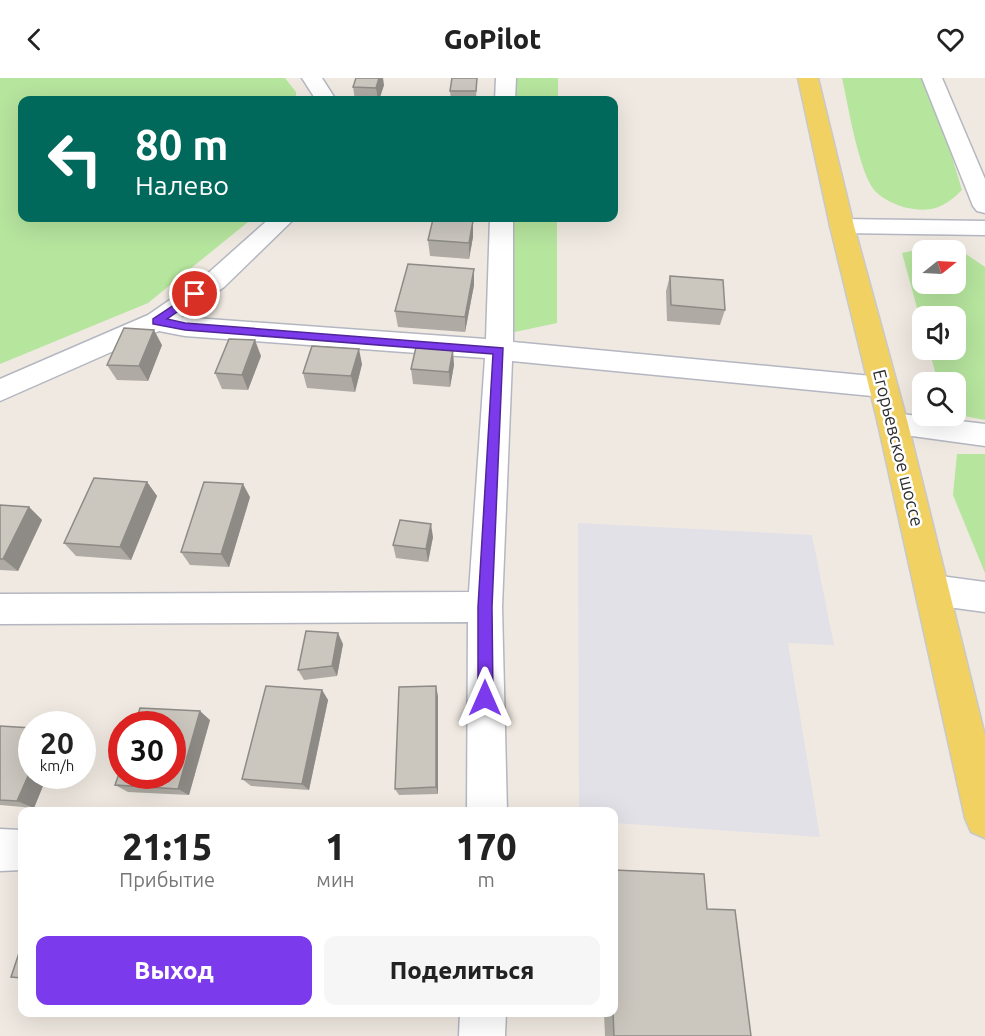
<!DOCTYPE html>
<html lang="ru">
<head>
<meta charset="utf-8">
<style>
	:root { --surface:#fff; --page:#f6f6f6; --text:#222; --muted:#767676; --accent:#7c3aed }
	body { margin:0; font-family:Ubuntu,sans-serif; background:var(--page); color:var(--text); height:100vh; display:flex; flex-direction:column; font-size:22px; white-space:nowrap }
	* { box-sizing:border-box; margin:0 }
	p { font-size:20px; color:var(--muted) }
	.icon { flex:none; width:33px; height:33px; fill:none; stroke:currentColor; stroke-width:2; stroke-linecap:round; stroke-linejoin:round }
	.map { position:relative; flex:1; overflow:hidden }
	.sheet { position:absolute; left:18px; top:729px; width:600px; height:210px; display:flex; flex-direction:column; background:var(--surface); border-radius:12px; box-shadow:0 6px 24px #0002 }
	.sheet>* { flex:none }
	.banner { position:absolute; left:18px; top:18px; width:600px; height:126px; border-radius:12px; box-shadow:0 6px 24px #0002; background:#00695c; color:#fff; overflow:hidden }
	.needle { width:39px; rotate:72deg }
	.fabs { position:absolute; left:912px; top:162px; display:grid; gap:12px }
	.fabs a { display:grid; place-items:center; width:54px; height:54px; border-radius:12px; background:var(--surface); box-shadow:0 6px 24px #0002; font-size:30px }
	.speed { position:absolute; left:18px; top:633px; display:flex; gap:12px; font-size:30px; font-weight:700; text-align:center }
	.speed>* { display:grid; place-content:center; width:78px; height:78px; border-radius:50%; background:var(--surface); box-shadow:0 6px 24px #0002; line-height:1 }
	.speed small { font-size:15px; font-weight:400 }
	.speed .limit { border:9px solid #d22; background:#fff; color:#111 }
	.pin { position:absolute; display:grid; place-items:center; width:51px; height:51px; color:#fff; margin:-26px; border:3px solid #fff; border-radius:50%; box-shadow:0 2px 6px #0007 }
	.me { position:absolute; width:66px; margin:-33px; rotate:0deg; stroke-linejoin:round; filter:drop-shadow(0 0 4px #0008) }
	.turn { display:flex; align-items:center; gap:21px; height:126px; padding:0 18px; font-size:27px }
	.turn .icon { width:78px; height:78px; stroke-width:2.5 }
	.turn b { display:block; font-size:42px; line-height:51px }
	.eta { display:flex; justify-content:space-evenly; align-items:center; height:102px; text-align:center }
	.eta b { font-size:36px; font-weight:800; line-height:42px }
	.action { display:flex; gap:12px; margin-top:auto; padding:12px 18px }
	.action a { flex:1; height:69px; border-radius:12px; background:var(--accent); color:#fff; font-size:24px; font-weight:800; line-height:69px; text-align:center }
	.action a+a { background:var(--page); color:var(--text) }
	header { display:flex; justify-content:space-between; align-items:center; height:78px; padding:0 18px; background:var(--surface); font-size:27px; font-weight:800 }
	.map>svg:first-child { display:block }
	.industrial { fill:#e3e1e8 }
	.green { fill:#b6e59e; fill-rule:evenodd }
	.lines { fill:none; stroke-linecap:round; stroke-linejoin:round }
	.minor-casing { stroke:#b4b7c1; stroke-width:3 }
	.major-casing { stroke:#c9c9c9; stroke-width:3 }
	.minor { fill:#fff; fill-rule:evenodd }
	.major { fill:#f2d163; fill-rule:evenodd }
	.wall { fill:#afaba4 }
	.shaded-wall { fill:#8e8b86 }
	.building { fill:#cbc7bf; stroke:#8e8b86; stroke-width:1.5 }
	.route { fill:#7c3aed; stroke:#51269a; stroke-width:1.5 }
	.labels { text-anchor:middle; stroke-width:5; stroke-linejoin:round; paint-order:stroke }
	.street-label { font-size:18px; fill:#2e2e2e; stroke:#fff }
</style>
</head>
<body>
<header><svg class="icon" aria-label="back" viewBox="0 0 24 24"><path d="M15 5l-7 7 7 7"/></svg>GoPilot<svg class="icon" aria-label="heart" viewBox="0 0 24 24"><path d="M12 20l-8-8c-3-5 5-10 8-4 3-6 11-1 8 4z"/></svg></header>
<div class="map">
<svg width="985" height="958" viewBox="0 0 985 958">
	<rect width="100%" height="100%" fill="#efe9e1"/>
	<!-- industrial -->
	<path class="industrial" d="M 578,445 L 812,457 L 834,567 L 788,565 L 820,759 L 614,745 L 614,734 L 579,733 Z"/>
	<!-- green -->
	<g class="green">
		<path d="M 0,0 L 285,0 L 296,14 L 296,22 L 22,22 L 22,140 L 253,140 L 148,225 L 0,286 Z"/>
		<rect x="515" y="0" width="43" height="22"/>
		<path d="M 842,0 L 928,0 L 962,112 C 947,127 935,134 914,131 C 902,130 885,123 876,114 C 859,97 848,26 842,0 Z"/>
		<path d="M 512,140 L 557,140 L 557,245 L 510,255 Z"/>
		<path d="M 930,169 L 960,172 L 985,189 L 985,342 L 964,338 L 956,330 L 956,304 L 938,304 L 929,272 L 956,272 L 956,238 L 922,238 L 922,248 L 902,175 ZM 956,172 L 956,206 L 922,206 L 922,172 Z"/>
		<path d="M 957,376 L 985,376 L 985,495 L 953,417 Z"/>
	</g>
	<g class="lines">
		<defs>
			<g id="minor">
				<path d="M 302,0 L 322,0 L 336,22 L 316,22 Z"/>
				<path d="M 496,0 L 516,0 L 515,22 L 495,22 Z"/>
				<path d="M 922,0 L 942,0 L 985,101 L 985,135 L 977,133 L 973,128 Z"/>
				<path d="M 270,140 L 295,140 L 224,209 L 181,239 L 486,261 L 490,140 L 513,140 L 513,264 L 882,299 L 892,302 L 896,309 L 892,316 L 882,319 L 512,283 L 502,529 L 507,734 L 467,734 L 468,544 L 0,546 L 0,516 L 469,514 L 485,280 L 185,258 L 159,253 L 0,323 L 0,301 L 148,237 L 206,197 Z"/>
				<path d="M 842,141 L 985,143 L 985,157 L 842,155 L 834,153 L 830,148 L 834,143 Z"/>
				<path d="M 893,335 L 985,346 L 985,368 L 883,354 L 878,346 L 883,338 Z"/>
				<path d="M 933,497 L 985,504 L 985,534 L 933,527 L 921,523 L 916,512 L 921,501 Z"/>
				<path d="M 0,751 L 22,752 L 22,792 L 0,793 Z"/>
				<path d="M 460,934 L 506,934 L 505,958 L 459,958 Z"/>
			</g>
			<path id="major" d="M 798,0 L 818,0 L 854,148 L 908,346 L 985,658 L 985,760 L 971,754 L 965,740 L 878,346 L 830,148 Z"/>
		</defs>
		<!-- minor casing -->
		<use href="#minor" class="minor-casing"/>
		<!-- major casing -->
		<use href="#major" class="major-casing"/>
		<!-- minor -->
		<use href="#minor" class="minor"/>
		<!-- major -->
		<use href="#major" class="major"/>
	</g>
	<!-- wall -->
	<g class="wall">
		<path d="M 477,0 L 476,22 L 451,22 L 450,13 Z"/>
		<path d="M 384,7 L 379,22 L 355,22 L 353,9 Z"/>
		<path d="M 473,143 L 473,159 L 469,181 L 430,178 L 428,162 Z"/>
		<path d="M 474,191 L 474,207 L 465,254 L 398,249 L 395,233 Z"/>
		<path d="M 670,198 L 725,232 L 720,247 L 667,243 L 666,213 Z"/>
		<path d="M 162,267 L 148,303 L 117,302 L 107,287 Z"/>
		<path d="M 261,278 L 248,312 L 222,311 L 215,295 Z"/>
		<path d="M 362,286 L 355,314 L 307,310 L 303,295 Z"/>
		<path d="M 454,287 L 450,309 L 413,306 L 411,291 Z"/>
		<path d="M 147,404 L 157,418 L 131,482 L 76,478 L 64,465 Z"/>
		<path d="M 250,419 L 229,489 L 190,487 L 181,474 Z"/>
		<path d="M 0,427 L 29,429 L 42,442 L 18,493 L 0,492 Z"/>
		<path d="M 433,459 L 428,484 L 396,480 L 393,467 Z"/>
		<path d="M 343,566 L 337,598 L 304,602 L 298,592 Z"/>
		<path d="M 322,612 L 328,622 L 309,712 L 251,708 L 242,701 Z"/>
		<path d="M 438,618 L 438,716 L 399,717 L 395,711 Z"/>
		<path d="M 210,642 L 189,717 L 128,714 L 115,707 Z"/>
		<path d="M 0,648 L 32,698 L 47,698 L 34,730 L 0,727 Z"/>
		<path d="M 707,831 L 751,958 L 605,958 L 604,934 L 614,934 Z"/>
	</g>
	<!-- shaded-wall -->
	<g class="shaded-wall">
		<path d="M 379,0 L 383,0 L 384,7 L 379,22 L 378,22 L 376,10 Z"/>
		<path d="M 473,143 L 473,159 L 469,181 L 469,165 Z"/>
		<path d="M 474,191 L 474,207 L 465,254 L 465,239 Z"/>
		<path d="M 154,252 L 162,267 L 148,303 L 139,288 Z"/>
		<path d="M 255,262 L 261,278 L 248,312 L 242,297 Z"/>
		<path d="M 359,271 L 362,286 L 355,314 L 351,298 Z"/>
		<path d="M 453,272 L 454,287 L 450,309 L 449,294 Z"/>
		<path d="M 147,404 L 157,418 L 131,482 L 120,469 Z"/>
		<path d="M 243,406 L 250,419 L 229,489 L 221,476 Z"/>
		<path d="M 29,429 L 42,442 L 18,493 L 3,481 Z"/>
		<path d="M 431,446 L 433,459 L 428,484 L 426,471 Z"/>
		<path d="M 338,555 L 343,566 L 337,598 L 332,588 Z"/>
		<path d="M 436,608 L 438,618 L 438,716 L 436,709 Z"/>
		<path d="M 322,612 L 328,622 L 309,712 L 302,706 Z"/>
		<path d="M 200,633 L 210,642 L 189,717 L 178,711 Z"/>
		<path d="M 32,689 L 32,698 L 47,698 L 34,730 L 17,723 Z"/>
	</g>
	<!-- building -->
	<g class="building">
		<path d="M 356,0 L 379,0 L 376,10 L 353,9 Z"/>
		<path d="M 452,0 L 477,0 L 476,13 L 450,13 Z"/>
		<path d="M 433,141 L 473,143 L 469,165 L 428,162 Z"/>
		<path d="M 408,186 L 474,191 L 465,239 L 395,233 Z"/>
		<path d="M 670,198 L 723,202 L 725,232 L 671,227 Z"/>
		<path d="M 124,250 L 154,252 L 139,288 L 107,287 Z"/>
		<path d="M 229,261 L 255,262 L 242,297 L 215,295 Z"/>
		<path d="M 312,268 L 359,271 L 351,298 L 303,295 Z"/>
		<path d="M 416,269 L 453,272 L 449,294 L 411,291 Z"/>
		<path d="M 94,400 L 147,404 L 120,469 L 64,465 Z"/>
		<path d="M 204,404 L 243,406 L 221,476 L 181,474 Z"/>
		<path d="M 0,427 L 29,429 L 3,481 L 0,481 Z"/>
		<path d="M 400,442 L 431,446 L 426,471 L 393,467 Z"/>
		<path d="M 306,553 L 338,555 L 332,588 L 298,592 Z"/>
		<path d="M 266,608 L 322,612 L 302,706 L 242,701 Z"/>
		<path d="M 436,608 L 436,709 L 395,711 L 399,609 Z"/>
		<path d="M 140,630 L 200,633 L 178,711 L 115,707 L 122,687 L 122,698 L 172,698 L 172,646 L 135,646 Z"/>
		<path d="M 0,648 L 32,650 L 32,689 L 17,723 L 0,722 Z"/>
		<path d="M 614,792 L 704,796 L 707,831 L 735,832 L 751,958 L 614,958 L 613,934 L 614,934 Z"/>
		<path d="M 22,866 L 22,900 L 11,899 Z"/>
	</g>
	<!-- route -->
	<path class="route" d="M 195,213 L 201,216 L 199,219 L 167,241 L 185,245 L 503,270 L 492,529 L 493,620 L 491,625 L 485,627 L 480,625 L 478,620 L 478,529 L 493,276 L 185,252 L 153,246 L 153,241 Z"/>
	<g class="labels">
		<!-- street labels -->
		<g class="street-label">
			<text transform="translate(898 370) rotate(76)" y="6">Егорьевское шоссе</text>
		</g>
	</g>
</svg>
<div class="fabs">
<a><svg class="needle" viewBox="-14 -14 28 28"><path d="M0-13l5 13h-10z" fill="#e53935"/><path d="M0 13l5-13h-10z" fill="#767676"/></svg></a>
<a><svg class="icon" aria-label="sound" viewBox="0 0 24 24"><path d="M4 9h4l5-4v14l-5-4H4zM17 9q2 3 0 6"/></svg></a>
<a><svg class="icon" aria-label="search" viewBox="0 0 24 24"><circle cx="10" cy="10" r="6"/><path d="M15 15l6 6"/></svg></a>
</div>
<div class="speed"><div>20<small>km/h</small></div><div class="limit">30</div></div>
<div class="pin" style="left:195px;top:216px;background:#d93025"><svg class="icon" aria-label="arrive" viewBox="0 0 24 24"><path d="M6 21V4h12l-3 4 3 4H6"/></svg></div>
<svg class="me" style="left:485px;top:620px" viewBox="-20 -20 40 40"><path d="M0-17L14 15 0 8-14 15z" fill="#7c3aed" stroke="#fff" stroke-width="4"/></svg>
<div class="banner">
<div class="turn"><svg class="icon" aria-label="left" viewBox="0 0 24 24"><path d="M17 20v-9H6M10 6l-5 5 5 5"/></svg><div><b>80 m</b>Налево</div></div>
</div>
<section class="sheet">
<div class="eta">
<div><b>21:15</b><p>Прибытие</p></div>
<div><b>1</b><p>мин</p></div>
<div><b>170</b><p>m</p></div>
</div>
<div class="action"><a>Выход</a><a>Поделиться</a></div>
</section>
</div>
</body>
</html>
